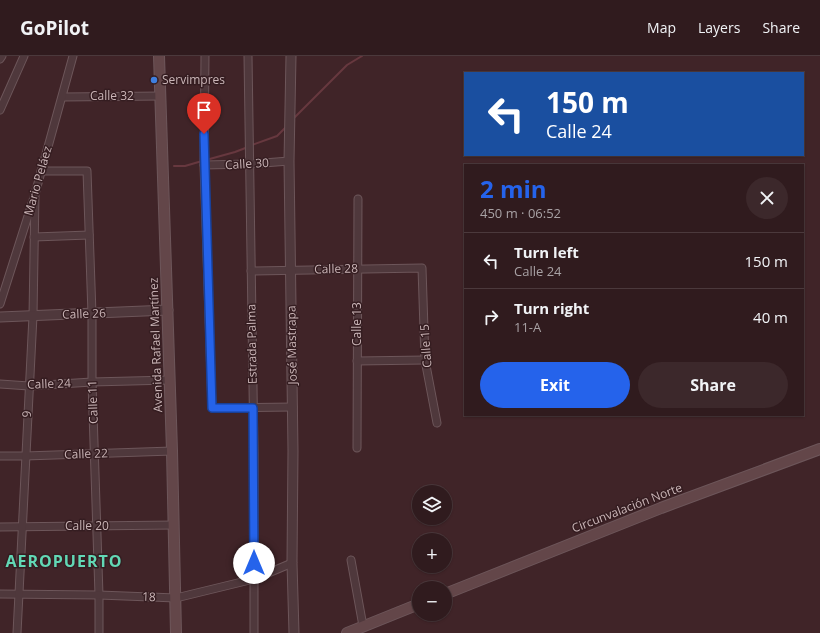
<!DOCTYPE html>
<html lang="en">
<head>
<meta charset="utf-8">
<style>
	:root { --surface:#301b1e; --page:#3c282b; --text:#f1f3f6; --muted:#a8a1a4; --line:#4b393c; --accent:#2563eb }
	body { margin:0; font-family:"Open Sans",sans-serif; background:var(--page); color:var(--text); height:100vh; display:flex; flex-direction:column; font-size:15px; white-space:nowrap }
	* { box-sizing:border-box; margin:0 }
	p { font-size:13px; color:var(--muted) }
	.icon { flex:none; width:22px; height:22px; fill:none; stroke:currentColor; stroke-width:2; stroke-linecap:round; stroke-linejoin:round }
	.map { position:relative; flex:1; overflow:hidden }
	.side { position:absolute; left:464px; top:108px; width:340px; height:252px; display:flex; flex-direction:column; background:var(--surface); border-radius:0px; box-shadow:0 1px 3px #0004,0 0 0 1px var(--line) }
	.side>* { flex:none }
	.guide { position:absolute; left:464px; top:16px; width:340px; height:84px; border-radius:0px; box-shadow:0 1px 3px #0004,0 0 0 1px var(--line); background:#1a4fa0; color:#fff; overflow:hidden }
	.buttons { position:absolute; left:412px; top:429px; display:grid; gap:8px }
	.buttons a { display:grid; place-items:center; width:40px; height:40px; border-radius:50%; background:var(--surface); box-shadow:0 1px 3px #0004,0 0 0 1px var(--line); font-size:20px }
	.pin { position:absolute; display:grid; place-items:center; width:34px; height:34px; color:#fff; margin:-41px -17px; border-radius:50% 50% 50% 0; rotate:-45deg; box-shadow:0 0 4px #0007 }
	.pin .icon { rotate:45deg }
	.me { position:absolute; width:44px; margin:-22px; rotate:0deg; stroke-linejoin:round; filter:drop-shadow(0 0 3px #0008) }
	.turn { display:flex; align-items:center; gap:14px; height:84px; padding:0 16px; font-size:18px }
	.turn .icon { width:52px; height:52px; stroke-width:2.5 }
	.turn b { display:block; font-size:28px; line-height:34px }
	.round { display:grid; place-items:center; flex:none; width:42px; height:42px; border-radius:21px; background:var(--page) }
	.overview { display:flex; align-items:center; justify-content:space-between; height:68px; padding:0 16px }
	h1 { font-size:24px; font-weight:700; line-height:30px; color:var(--accent) }
	.cta { display:flex; gap:8px; margin-top:auto; padding:8px 16px }
	.cta a { flex:1; height:46px; border-radius:24px; background:var(--accent); color:#fff; font-size:16px; font-weight:700; line-height:46px; text-align:center }
	.cta a+a { background:var(--page); color:var(--text) }
	ul { padding:0; list-style:none }
	li { display:flex; align-items:center; gap:12px; height:56px; padding:0 16px; border-top:1px solid var(--line) }
	li div { flex:1 }
	li b { display:block; font-size:15px }
	li em { font-style:normal }
	header { display:flex; align-items:center; gap:24px; box-sizing:border-box; height:56px; padding:0 20px; background:var(--surface); border-bottom:1px solid var(--line) }
	header strong { font-size:19px }
	nav { display:flex; gap:22px; margin-inline-start:auto; font-size:14px }
	.map>svg:first-child { display:block }
	.lines { fill:none; stroke-linecap:round; stroke-linejoin:round }
	.stream { stroke:#67383f; stroke-width:2 }
	.minor-casing { stroke:#6d565a; stroke-width:9 }
	.tertiary-casing { stroke:#6d565a; stroke-width:11 }
	.secondary-casing { stroke:#6d565a; stroke-width:12 }
	.minor { stroke:#4f383c; stroke-width:7 }
	.tertiary { stroke:#4f383c; stroke-width:9 }
	.secondary { stroke:#634649; stroke-width:10 }
	.route-casing { stroke:#184099; stroke-width:10 }
	.route { stroke:#2563eb; stroke-width:7 }
	.shop-dot { fill:#3f7fe0; stroke:#351d21; stroke-width:1.5 }
	.labels { text-anchor:middle; stroke-width:3; stroke-linejoin:round; paint-order:stroke }
	.poi-label { font-size:12px; fill:#cab5b7; stroke:#351d21; text-anchor:start }
	.street-label { font-size:12px; fill:#cab5b7; stroke:#351d21 }
	.district-label { font-size:16px; font-weight:bold; letter-spacing:1px; fill:#62d8b5; stroke:#351d21 }
</style>
</head>
<body>
<header>
<strong>GoPilot</strong>
<nav><a>Map</a><a>Layers</a><a>Share</a></nav>
</header>
<div class="map">
<svg width="820" height="577" viewBox="0 0 820 577">
	<rect width="100%" height="100%" fill="#402428"/>
	<g class="lines">
		<!-- stream -->
		<g class="stream">
			<path d="M 293,63 L 347,9 L 362,0"/>
			<path d="M 252,89 L 277,80 L 286,71"/>
			<path d="M 206,104 L 235,96 L 248,91"/>
			<path d="M 174,110 L 185,110 L 202,105"/>
		</g>
		<defs>
			<g id="minor">
				<path d="M 205,0 L 204,109 L 212,352 L 293,351"/>
				<path d="M 248,0 L 254,396 L 254,577"/>
				<path d="M 0,3 L 2,0"/>
				<path d="M 63,41 L 161,40"/>
				<path d="M 0,54 L 24,0"/>
				<path d="M 204,109 L 250,108 L 289,105"/>
				<path d="M 41,115 L 87,115 L 92,258 L 92,326 L 99,539 L 99,577"/>
				<path d="M 34,181 L 89,179"/>
				<path d="M 251,215 L 422,212 L 425,304 L 437,367"/>
				<path d="M 0,248 L 35,138 L 73,0"/>
				<path d="M 357,305 L 425,304"/>
				<path d="M 0,328 L 29,330 L 92,326 L 170,324"/>
				<path d="M 357,392 L 358,143"/>
				<path d="M 0,400 L 25,400 L 172,395"/>
				<path d="M 0,471 L 174,469"/>
				<path d="M 351,504 L 363,570"/>
				<path d="M 0,538 L 99,539 L 176,542 L 254,523 L 292,507"/>
				<path d="M 17,577 L 33,260 L 35,138"/>
			</g>
			<g id="tertiary">
				<path d="M 291,0 L 289,105 L 293,395 L 292,507 L 294,577"/>
				<path d="M 0,261 L 168,254"/>
			</g>
			<g id="secondary">
				<path d="M 159,0 L 172,395 L 176,577"/>
				<path d="M 445,538 L 661,452 L 820,393"/>
				<path d="M 347,577 L 419,548"/>
			</g>
		</defs>
		<!-- minor casing -->
		<use href="#minor" class="minor-casing"/>
		<!-- tertiary casing -->
		<use href="#tertiary" class="tertiary-casing"/>
		<!-- secondary casing -->
		<use href="#secondary" class="secondary-casing"/>
		<!-- minor -->
		<use href="#minor" class="minor"/>
		<!-- tertiary -->
		<use href="#tertiary" class="tertiary"/>
		<!-- secondary -->
		<use href="#secondary" class="secondary"/>
	</g>
	<g class="lines">
		<defs>
			<path id="route" d="M 204,78 L 212,352 L 253,352 L 254,507"/>
		</defs>
		<!-- route casing -->
		<use href="#route" class="route-casing"/>
		<!-- route -->
		<use href="#route" class="route"/>
	</g>
	<!-- markers -->
	<circle class="shop-dot" cx="154" cy="24" r="4"/>
	<g class="labels">
		<!-- poi labels -->
		<g class="poi-label">
			<text x="162" y="28">Servimpres</text>
		</g>
		<!-- street labels -->
		<g class="street-label">
			<text x="112" y="44">Calle 32</text>
			<text transform="translate(247 108) rotate(-3)" y="4">Calle 30</text>
			<text transform="translate(38 125) rotate(-74)" y="4">Mario Peláez</text>
			<text transform="translate(336 213) rotate(-1)" y="4">Calle 28</text>
			<text transform="translate(84 258) rotate(-2)" y="4">Calle 26</text>
			<text transform="translate(357 268) rotate(-90)" y="4">Calle 13</text>
			<text transform="translate(252 288) rotate(-91)" y="4">Estrada Palma</text>
			<text transform="translate(156 289) rotate(-92)" y="4">Avenida Rafael Martínez</text>
			<text transform="translate(292 289) rotate(-91)" y="4">José Mastrapa</text>
			<text transform="translate(426 290) rotate(-94)" y="4">Calle 15</text>
			<text transform="translate(49 328) rotate(-2)" y="4">Calle 24</text>
			<text transform="translate(93 346) rotate(-92)" y="4">Calle 11</text>
			<text transform="translate(27 358) rotate(-87)" y="4">9</text>
			<text transform="translate(86 398) rotate(-2)" y="4">Calle 22</text>
			<text transform="translate(627 452) rotate(-21)" y="4">Circunvalación Norte</text>
			<text x="87" y="474">Calle 20</text>
			<text transform="translate(149 541) rotate(2)" y="4">18</text>
		</g>
		<!-- district labels -->
		<g class="district-label">
			<text x="64" y="511">AEROPUERTO</text>
		</g>
	</g>
</svg>
<div class="buttons">
<a><svg class="icon" aria-label="layers" viewBox="0 0 24 24"><path d="M12 4l9 5-9 5-9-5zM3 14l9 5 9-5"/></svg></a>
<a>+</a>
<a>−</a>
</div>
<div class="pin" style="left:204px;top:78px;background:#d93025"><svg class="icon" aria-label="arrive" viewBox="0 0 24 24"><path d="M6 21V4h12l-3 4 3 4H6"/></svg></div>
<svg class="me" style="left:254px;top:507px" viewBox="-20 -20 40 40"><circle r="19" fill="#fff"/><path d="M0-13L10 11 0 6-10 11z" fill="#2563eb"/></svg>
<div class="guide">
<div class="turn"><svg class="icon" aria-label="left" viewBox="0 0 24 24"><path d="M17 20v-9H6M10 6l-5 5 5 5"/></svg><div><b>150 m</b>Calle 24</div></div>
</div>
<section class="side">
<div class="overview"><div><h1>2 min</h1><p>450 m · 06:52</p></div><a class="round"><svg class="icon" aria-label="close" viewBox="0 0 24 24"><path d="M6 6l12 12M18 6L6 18"/></svg></a></div>
<ul>
<li><svg class="icon" aria-label="left" viewBox="0 0 24 24"><path d="M17 20v-9H6M10 6l-5 5 5 5"/></svg><div><b>Turn left</b><p>Calle 24</p></div><em>150 m</em></li>
<li><svg class="icon" aria-label="right" viewBox="0 0 24 24"><path d="M7 20v-9h11M14 6l5 5-5 5"/></svg><div><b>Turn right</b><p>11-A</p></div><em>40 m</em></li>
</ul>
<div class="cta"><a>Exit</a><a>Share</a></div>
</section>
</div>
</body>
</html>
